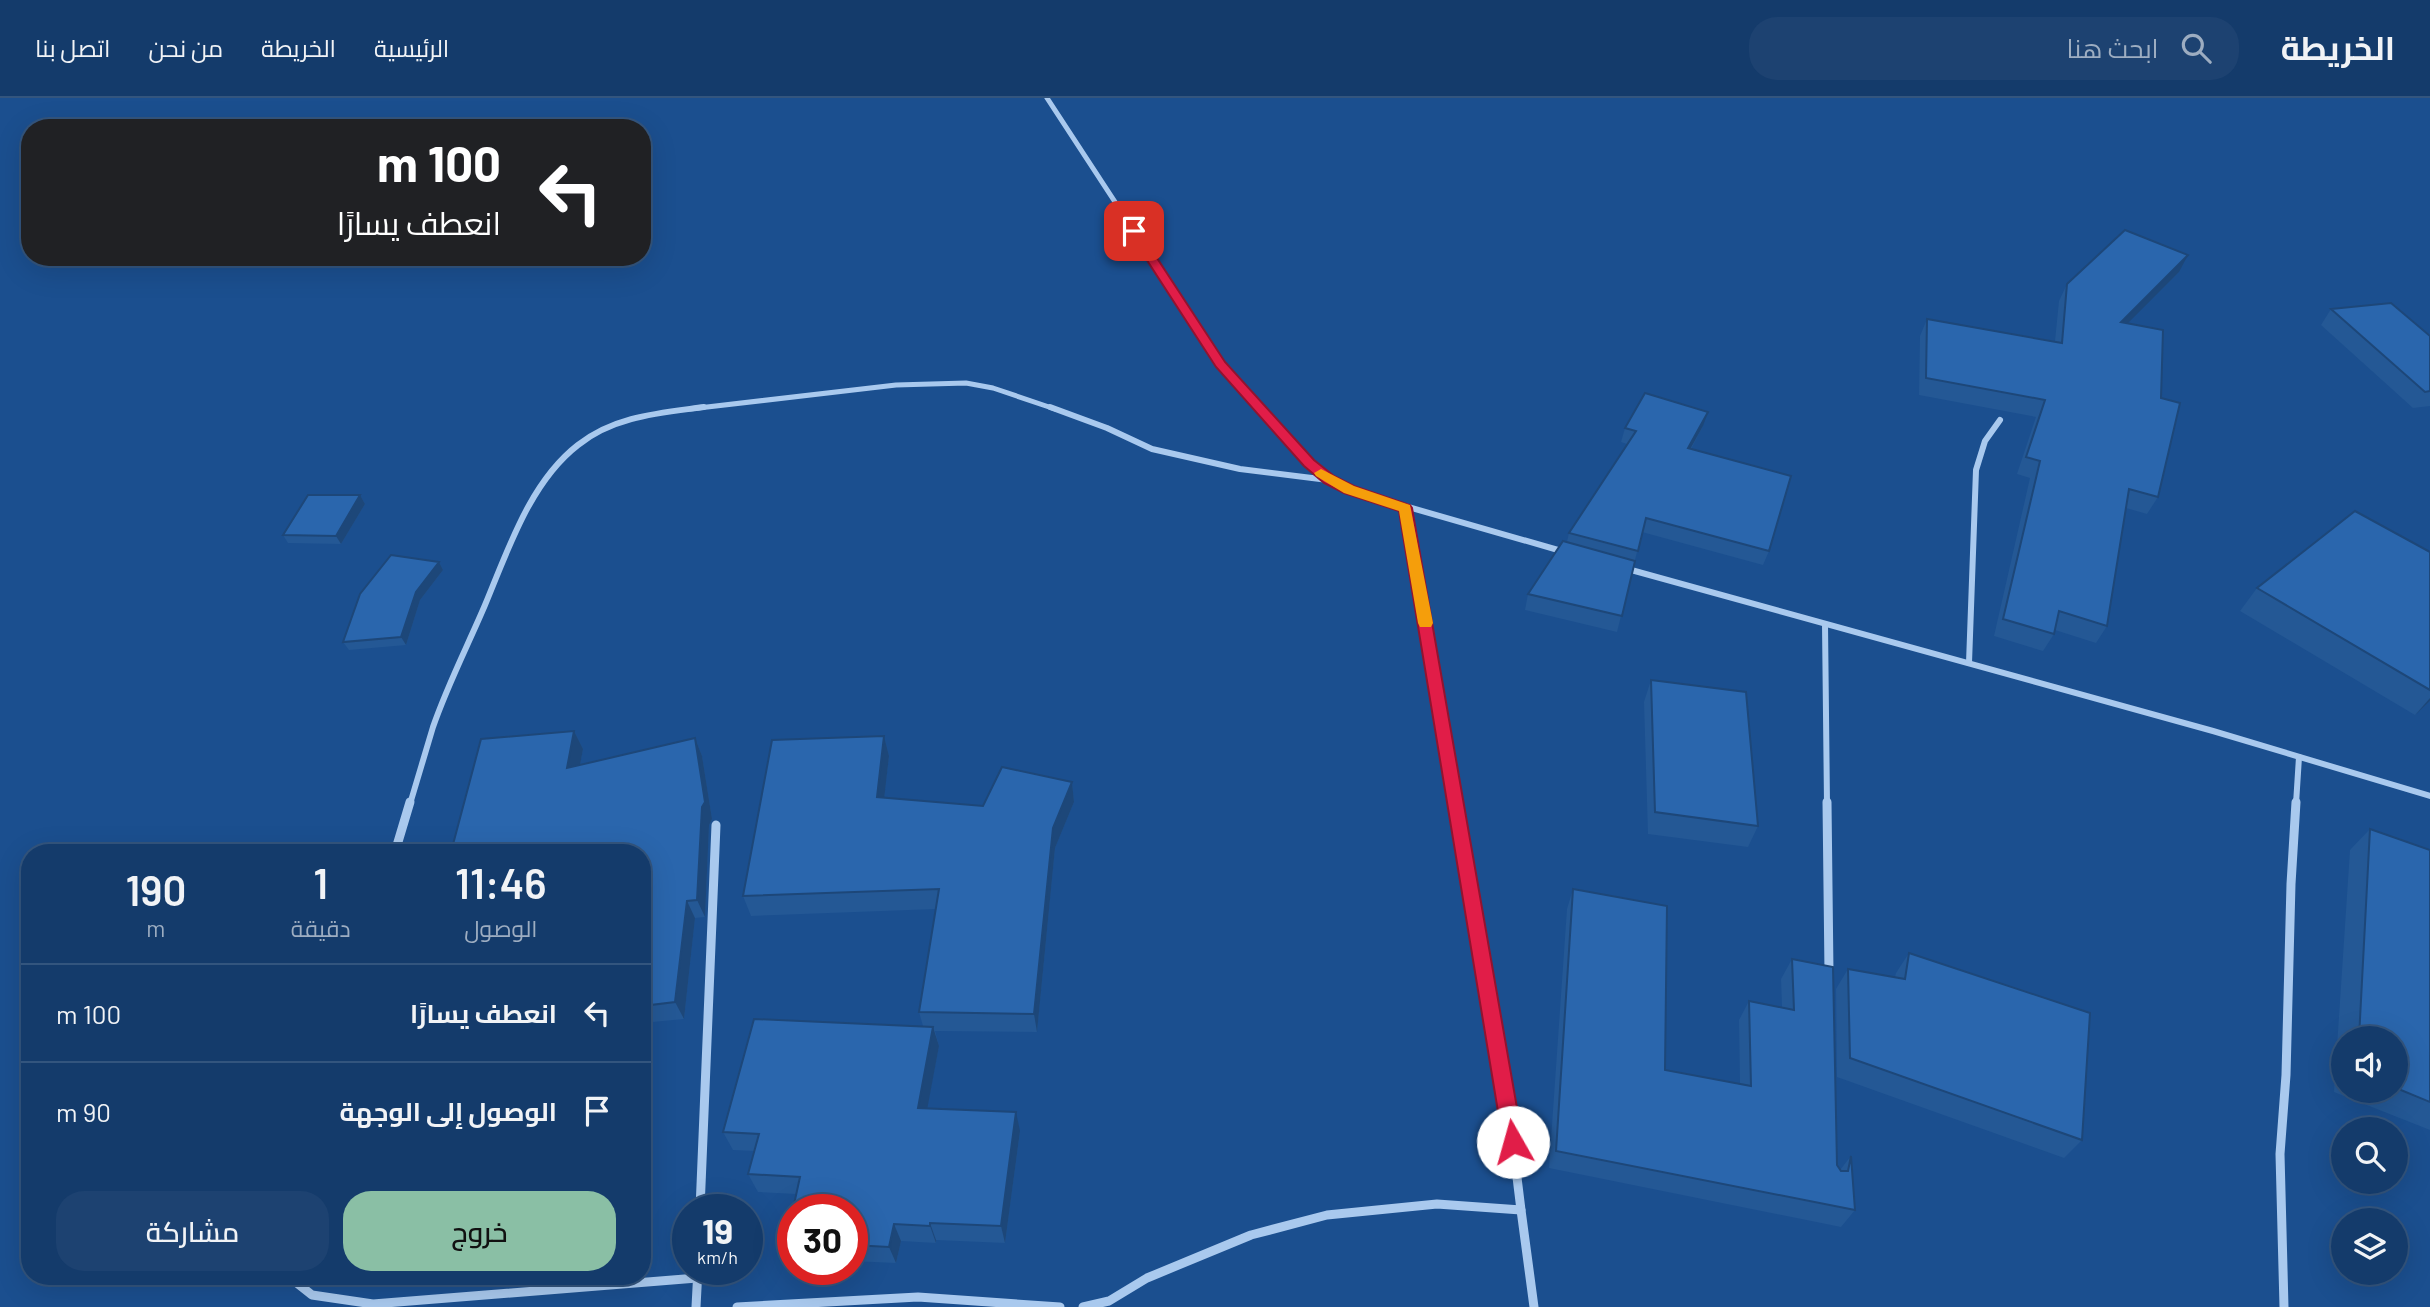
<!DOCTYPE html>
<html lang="ar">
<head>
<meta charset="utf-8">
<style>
	:root { --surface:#143b6b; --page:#1d4271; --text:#f1f3f6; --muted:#9dadc1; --line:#33557e; --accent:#8abfa5 }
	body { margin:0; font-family:Barlow,Cairo,sans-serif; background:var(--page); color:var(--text); direction:rtl; height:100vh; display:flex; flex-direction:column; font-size:26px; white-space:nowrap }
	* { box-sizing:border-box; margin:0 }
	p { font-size:23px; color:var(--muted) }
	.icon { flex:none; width:38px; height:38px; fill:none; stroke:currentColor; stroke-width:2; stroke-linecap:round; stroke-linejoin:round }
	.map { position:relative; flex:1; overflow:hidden; direction:ltr }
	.side { position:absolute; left:21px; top:746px; width:630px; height:441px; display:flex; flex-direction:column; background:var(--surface); border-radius:28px; box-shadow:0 7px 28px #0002,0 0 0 2px var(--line); direction:rtl }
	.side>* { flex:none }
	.guide { position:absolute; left:21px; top:21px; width:630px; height:147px; border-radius:28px; box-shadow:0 7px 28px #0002,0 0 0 2px var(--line); direction:rtl; background:#202124; color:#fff; overflow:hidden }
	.buttons { position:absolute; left:2331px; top:928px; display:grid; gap:14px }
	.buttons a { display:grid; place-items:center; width:77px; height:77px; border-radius:50%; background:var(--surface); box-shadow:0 7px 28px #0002,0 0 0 2px var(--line); font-size:35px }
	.speed { position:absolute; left:672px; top:1096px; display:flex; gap:14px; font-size:35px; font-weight:700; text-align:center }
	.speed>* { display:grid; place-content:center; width:91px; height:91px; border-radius:50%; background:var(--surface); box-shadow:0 7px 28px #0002,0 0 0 2px var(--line); line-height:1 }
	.speed small { font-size:18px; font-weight:400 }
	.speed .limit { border:10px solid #d22; background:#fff; color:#111 }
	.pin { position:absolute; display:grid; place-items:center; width:60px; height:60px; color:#fff; margin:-30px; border-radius:14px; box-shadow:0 4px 10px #0006 }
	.me { position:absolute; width:77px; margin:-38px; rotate:353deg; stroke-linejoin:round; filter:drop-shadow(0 0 5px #0008) }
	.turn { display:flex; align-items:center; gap:24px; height:147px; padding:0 35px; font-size:32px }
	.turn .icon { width:91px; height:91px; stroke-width:2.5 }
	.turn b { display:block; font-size:49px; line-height:60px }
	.eta { display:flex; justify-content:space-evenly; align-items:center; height:119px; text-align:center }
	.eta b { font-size:42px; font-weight:600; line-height:49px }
	.button { display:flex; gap:14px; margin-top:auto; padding:14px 35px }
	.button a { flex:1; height:80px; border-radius:28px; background:var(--accent); color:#111; font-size:28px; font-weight:600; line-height:80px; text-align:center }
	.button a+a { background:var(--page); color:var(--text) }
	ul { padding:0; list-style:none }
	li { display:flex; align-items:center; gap:21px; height:98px; padding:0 35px; border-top:2px solid var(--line) }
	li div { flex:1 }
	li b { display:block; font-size:26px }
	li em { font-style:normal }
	header { display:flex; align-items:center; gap:42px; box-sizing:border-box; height:98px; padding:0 35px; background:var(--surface); border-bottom:2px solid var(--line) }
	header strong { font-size:33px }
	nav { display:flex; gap:38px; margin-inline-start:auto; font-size:24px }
	.search { width:490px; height:63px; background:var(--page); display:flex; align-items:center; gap:18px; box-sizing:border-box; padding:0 24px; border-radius:28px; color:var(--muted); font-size:26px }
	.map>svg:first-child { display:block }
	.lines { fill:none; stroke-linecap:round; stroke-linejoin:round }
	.street-far2 { stroke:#a9c9ee; stroke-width:5 }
	.street-far1 { stroke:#a9c9ee; stroke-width:6 }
	.street { stroke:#a9c9ee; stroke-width:9 }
	.wall { fill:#245895; fill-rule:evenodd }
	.shaded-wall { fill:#1d4779 }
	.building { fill:#2a66ad; stroke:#1d4779; stroke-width:2 }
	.route { fill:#e11d48; stroke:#92132f; stroke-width:2 }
	.slow { fill:#f59e0b }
</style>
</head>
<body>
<header>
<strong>الخريطة</strong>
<div class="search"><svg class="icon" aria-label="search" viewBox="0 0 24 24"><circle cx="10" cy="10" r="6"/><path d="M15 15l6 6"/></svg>ابحث هنا</div>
<nav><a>الرئيسية</a><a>الخريطة</a><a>من نحن</a><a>اتصل بنا</a></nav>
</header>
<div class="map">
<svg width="2430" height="1209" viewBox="0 0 2430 1209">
	<rect width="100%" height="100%" fill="#1b4f8f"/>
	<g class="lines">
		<!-- street-far2 -->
		<g class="street-far2">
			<path d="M 1047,0 L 1221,266 L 1261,311"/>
			<path d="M 690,311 L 896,287 L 966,285 L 993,290 L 1055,311"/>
		</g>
		<!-- street-far1 -->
		<g class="street-far1">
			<path d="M 1050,309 L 1107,330 L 1152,351 L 1240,371 L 1328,382"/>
			<path d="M 1259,309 C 1287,340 1311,373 1349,392 L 1565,454"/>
			<path d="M 1405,410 L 1456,706"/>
			<path d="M 1624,470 L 2213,633 L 2430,698"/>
			<path d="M 1825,526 L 1827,706"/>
			<path d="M 1969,565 L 1976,372 L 1985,343 L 2000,322"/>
			<path d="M 410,706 C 418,680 425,655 433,629 C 447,588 468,547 485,507 C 508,452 530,384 578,347 C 614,318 660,315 704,309"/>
			<path d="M 2296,706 L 2299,659"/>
		</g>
		<!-- street -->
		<g class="street">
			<path d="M 1827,704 L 1829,875"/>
			<path d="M 395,754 L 410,704"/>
			<path d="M 700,1111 L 716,727"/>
			<path d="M 1521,1112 L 1534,1209"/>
			<path d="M 288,1178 L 312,1197 L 373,1206 L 697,1180"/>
			<path d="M 696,1209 L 698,1171"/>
			<path d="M 737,1209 L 918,1199 L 1060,1209"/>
			<path d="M 1083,1209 L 1109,1203 L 1147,1180 L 1251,1137 L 1327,1117 L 1437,1106 L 1521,1112 L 1507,998 L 1456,704"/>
			<path d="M 2284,1209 L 2280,1056 L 2286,977 L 2291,786 L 2296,704"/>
		</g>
	</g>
	<!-- wall -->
	<g class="wall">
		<path d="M 2179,174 L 2127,225 L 2158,399 L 2147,416 L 2126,410 L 2107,528 L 2096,545 L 2055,532 L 2054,536 L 2043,553 L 1994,538 L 2030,380 L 2017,376 L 2036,319 L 1919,297 L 1920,238 L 1927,221 L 2055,243 L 2059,203 L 2067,186 Z"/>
		<path d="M 2331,211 L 2430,238 L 2430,308 L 2413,310 L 2321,227 Z"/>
		<path d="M 1703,328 L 1691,351 L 1769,453 L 1763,467 L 1642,434 L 1617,534 L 1525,512 L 1528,496 L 1567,444 L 1569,435 L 1627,346 L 1621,344 L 1625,330 Z"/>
		<path d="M 360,397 L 365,406 L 341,446 L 288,445 L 283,437 Z"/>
		<path d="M 2430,454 L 2430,603 L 2415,617 L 2240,513 L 2257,490 Z"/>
		<path d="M 439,464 L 443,472 L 420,502 L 406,547 L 349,552 L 343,544 Z"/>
		<path d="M 1651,582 L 1758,728 L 1748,749 L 1648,736 L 1644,604 Z"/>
		<path d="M 574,633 L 583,651 L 580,667 L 695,640 L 702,658 L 712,721 L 709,727 L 705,819 L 695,820 L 684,921 L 642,925 L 642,754 L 451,754 Z"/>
		<path d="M 884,638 L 889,658 L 884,700 L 983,708 L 1072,684 L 1074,704 L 1055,750 L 1037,934 L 935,933 L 939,948 L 927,1010 L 1020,1033 L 1005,1145 L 936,1142 L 936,1145 L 901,1143 L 896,1165 L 852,1163 L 852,1111 L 796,1096 L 758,1094 L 748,1076 L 754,1053 L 733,1052 L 723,1034 L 923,928 L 919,914 L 936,811 L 751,818 L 743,798 Z"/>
		<path d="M 2370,731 L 2430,752 L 2430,1032 L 2334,994 L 2350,752 ZM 2343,940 L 2396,940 L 2396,992 L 2343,992 Z"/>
		<path d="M 1573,791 L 1665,972 L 1740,986 L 1739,922 L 1749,903 L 1782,909 L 1781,881 L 1792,861 L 1837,1067 L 1840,1072 L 1851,1058 L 1855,1112 L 1841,1129 L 1549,1070 L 1567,811 Z"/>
		<path d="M 1909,855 L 2082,1042 L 2064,1060 L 1837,979 L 1836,891 L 1848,871 L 1895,879 L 1896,875 Z"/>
		<path d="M 793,1112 L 793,1157 L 786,1144 Z"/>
	</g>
	<!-- shaded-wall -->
	<g class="shaded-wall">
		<path d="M 2188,157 L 2179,174 L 2112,241 L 2121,224 Z"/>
		<path d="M 1708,314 L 1703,328 L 1683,364 L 1688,350 Z"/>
		<path d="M 360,397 L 365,406 L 341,446 L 336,438 Z"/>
		<path d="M 439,464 L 443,472 L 420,502 L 406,547 L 401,539 L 416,494 Z"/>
		<path d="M 2430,600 L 2430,603 L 2415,617 Z"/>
		<path d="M 574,633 L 583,651 L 576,688 L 567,670 Z"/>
		<path d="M 884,638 L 889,658 L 882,719 L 877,699 Z"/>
		<path d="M 695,640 L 702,658 L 712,721 L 709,727 L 705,819 L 697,802 L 702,709 Z"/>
		<path d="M 1072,684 L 1074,704 L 1055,750 L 1037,934 L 1034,916 L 1053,730 Z"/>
		<path d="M 687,803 L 695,820 L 684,921 L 675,904 Z"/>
		<path d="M 933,929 L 939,948 L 924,1028 L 918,1010 Z"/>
		<path d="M 1016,1014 L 1020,1033 L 1005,1145 L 1001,1128 Z"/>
		<path d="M 930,1125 L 936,1142 L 936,1145 L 930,1128 Z"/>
		<path d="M 894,1126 L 901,1143 L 896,1165 L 889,1149 Z"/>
	</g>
	<!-- building -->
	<g class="building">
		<path d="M 2125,132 L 2188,157 L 2121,224 L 2163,232 L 2161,300 L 2180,305 L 2158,399 L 2129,391 L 2107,528 L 2059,513 L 2054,536 L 2003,521 L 2040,363 L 2026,359 L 2045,302 L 1926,280 L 1927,221 L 2062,245 L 2067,186 Z"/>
		<path d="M 2391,205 L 2430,238 L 2430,293 L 2425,294 L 2331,211 Z"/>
		<path d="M 1645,295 L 1708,314 L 1688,350 L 1791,378 L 1769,453 L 1646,420 L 1638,453 L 1569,435 L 1636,333 L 1625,330 Z"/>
		<path d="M 308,397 L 360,397 L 336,438 L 283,437 Z"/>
		<path d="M 2355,413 L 2430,454 L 2430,592 L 2257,490 Z"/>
		<path d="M 1563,443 L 1635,463 L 1622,518 L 1528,496 Z"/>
		<path d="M 391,457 L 439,464 L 416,494 L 401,539 L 343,544 L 360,496 Z"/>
		<path d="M 1651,582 L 1746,594 L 1758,728 L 1655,714 Z"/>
		<path d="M 574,633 L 567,670 L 695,640 L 705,704 L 702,709 L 697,802 L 687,803 L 675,904 L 642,908 L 642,754 L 451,754 L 481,641 Z"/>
		<path d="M 884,638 L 877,699 L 983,708 L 1002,669 L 1072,684 L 1053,730 L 1034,916 L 919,914 L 939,791 L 743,798 L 772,642 Z"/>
		<path d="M 2370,731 L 2430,752 L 2430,1004 L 2396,990 L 2396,940 L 2359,940 Z"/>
		<path d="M 1573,791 L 1667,808 L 1665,972 L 1751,988 L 1749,903 L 1794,912 L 1792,861 L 1833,869 L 1837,1067 L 1841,1073 L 1848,1073 L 1851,1058 L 1855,1112 L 1556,1053 Z"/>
		<path d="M 1909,855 L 2090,915 L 2082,1042 L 1850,960 L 1848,871 L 1905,881 Z"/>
		<path d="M 754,921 L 933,929 L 918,1010 L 1016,1014 L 1001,1128 L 930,1125 L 930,1128 L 894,1126 L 889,1149 L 852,1147 L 852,1111 L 793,1111 L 800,1079 L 748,1076 L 759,1036 L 723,1034 Z"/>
		<path d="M 793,1112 L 793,1144 L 786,1144 Z"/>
	</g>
	<!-- route -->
	<path class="route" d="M 1130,131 L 1138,131 L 1225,264 L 1314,362 L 1334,378 L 1354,388 L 1410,407 L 1412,410 L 1523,1044 L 1520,1050 L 1513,1053 L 1505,1050 L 1503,1044 L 1399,413 L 1344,395 L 1324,385 L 1304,368 L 1216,269 L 1128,133 Z"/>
	<!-- slow -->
	<path class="slow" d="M 1321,371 L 1354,388 L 1410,407 L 1433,525 L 1431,529 L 1420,529 L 1418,525 L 1399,413 L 1344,395 L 1316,378 L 1314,375 Z"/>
</svg>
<div class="buttons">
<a><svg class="icon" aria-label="sound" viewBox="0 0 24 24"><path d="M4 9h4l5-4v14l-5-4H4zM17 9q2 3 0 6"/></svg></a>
<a><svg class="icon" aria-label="search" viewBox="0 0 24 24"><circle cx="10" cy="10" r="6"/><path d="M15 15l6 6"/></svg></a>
<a><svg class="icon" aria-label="layers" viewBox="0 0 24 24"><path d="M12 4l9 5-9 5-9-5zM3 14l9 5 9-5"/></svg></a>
</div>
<div class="speed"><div>19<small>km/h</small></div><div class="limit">30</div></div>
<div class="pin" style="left:1134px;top:133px;background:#d93025"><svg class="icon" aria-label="arrive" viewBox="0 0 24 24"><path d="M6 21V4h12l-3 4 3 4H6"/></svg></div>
<svg class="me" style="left:1513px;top:1044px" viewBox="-20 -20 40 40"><circle r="19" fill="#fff"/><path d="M0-13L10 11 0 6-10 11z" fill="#e11d48"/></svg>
<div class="guide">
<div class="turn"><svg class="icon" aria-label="left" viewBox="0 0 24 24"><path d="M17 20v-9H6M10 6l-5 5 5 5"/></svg><div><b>100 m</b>انعطف يسارًا</div></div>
</div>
<section class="side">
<div class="eta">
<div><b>11:46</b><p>الوصول</p></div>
<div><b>1</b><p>دقيقة</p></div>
<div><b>190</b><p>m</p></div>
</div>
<ul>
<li><svg class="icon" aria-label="left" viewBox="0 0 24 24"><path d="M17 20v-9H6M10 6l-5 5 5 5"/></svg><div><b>انعطف يسارًا</b></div><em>100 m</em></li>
<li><svg class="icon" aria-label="arrive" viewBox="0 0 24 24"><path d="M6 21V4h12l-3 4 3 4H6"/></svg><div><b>الوصول إلى الوجهة</b></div><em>90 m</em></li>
</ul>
<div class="button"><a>خروج</a><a>مشاركة</a></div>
</section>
</div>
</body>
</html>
